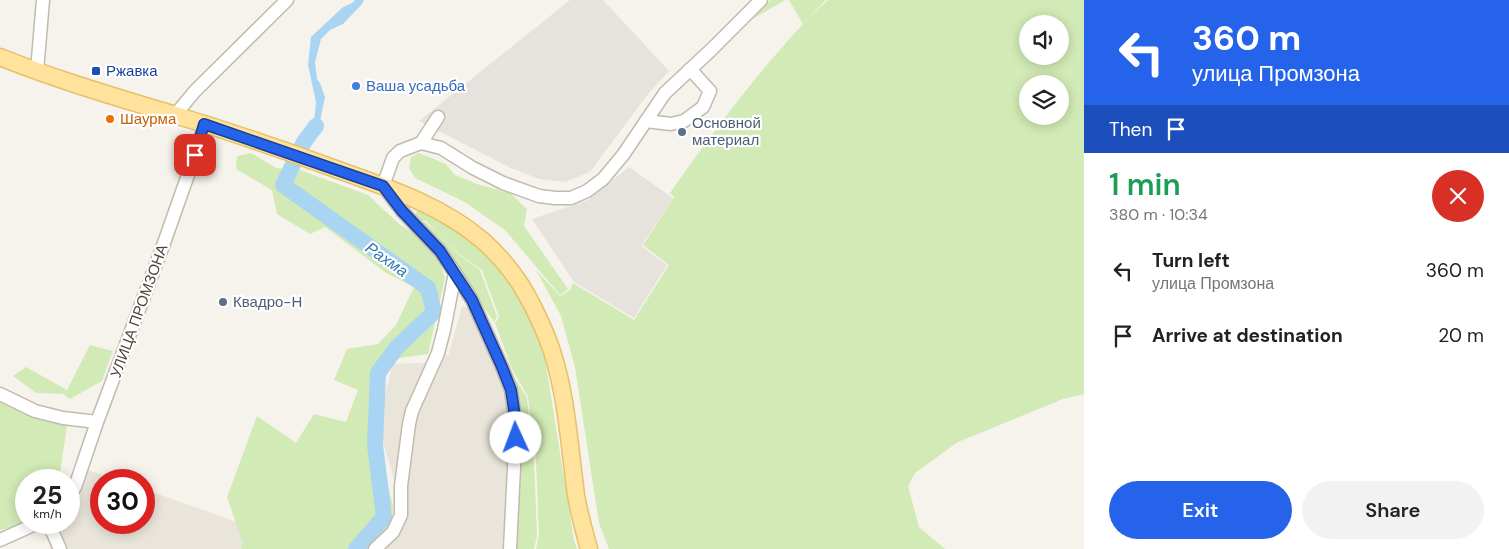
<!DOCTYPE html>
<html lang="en">
<head>
<meta charset="utf-8">
<style>
	:root { --surface:#fff; --page:#f2f2f2; --text:#222; --muted:#767676; --accent:#2563eb }
	body { margin:0; font-family:"DM Sans",sans-serif; background:var(--page); color:var(--text); height:100vh; display:flex; flex-direction:column; font-size:19px; white-space:nowrap }
	* { box-sizing:border-box; margin:0 }
	p { font-size:16px; color:var(--muted) }
	.icon { flex:none; width:28px; height:28px; fill:none; stroke:currentColor; stroke-width:2; stroke-linecap:round; stroke-linejoin:round }
	.map { position:relative; flex:1; overflow:hidden }
	.drawer { display:flex; flex-direction:column; background:var(--surface); width:425px }
	.drawer>* { flex:none }
	.hud { background:#2563eb; color:#fff; overflow:hidden }
	.buttons { position:absolute; left:1019px; top:15px; display:grid; gap:10px }
	.buttons a { display:grid; place-items:center; width:50px; height:50px; border-radius:50%; background:var(--surface); box-shadow:0 2px 12px #0003; font-size:25px }
	.speed { position:absolute; left:15px; top:469px; display:flex; gap:10px; font-size:25px; font-weight:700; text-align:center }
	.speed>* { display:grid; place-content:center; width:65px; height:65px; border-radius:50%; background:var(--surface); box-shadow:0 2px 12px #0003; line-height:1 }
	.speed small { font-size:12px; font-weight:400 }
	.speed .limit { border:8px solid #d22; background:#fff; color:#111 }
	.pin { position:absolute; display:grid; place-items:center; width:42px; height:42px; color:#fff; margin:-21px; border-radius:10px; box-shadow:0 2px 8px #0006 }
	.me { position:absolute; width:55px; margin:-28px; rotate:358deg; stroke-linejoin:round; filter:drop-shadow(0 0 4px #0008) }
	.turn { display:flex; align-items:center; gap:18px; height:105px; padding:0 25px; font-size:22px }
	.turn .icon { width:65px; height:65px; stroke-width:2.5 }
	.turn b { display:block; font-size:35px; line-height:42px }
	.then { display:flex; align-items:center; height:48px; padding:0 25px; background:#0003; gap:10px; font-size:19px }
	.round { display:grid; place-items:center; flex:none; width:52px; height:52px; border-radius:26px; background:var(--page) }
	.summary { display:flex; align-items:center; justify-content:space-between; height:85px; padding:0 25px }
	h1 { font-size:30px; font-weight:600; line-height:38px; color:#1e9e55 }
	.action { display:flex; gap:10px; margin-top:auto; padding:10px 25px }
	.action a { flex:1; height:58px; border-radius:30px; background:var(--accent); color:#fff; font-size:20px; font-weight:600; line-height:58px; text-align:center }
	.action a+a { background:var(--page); color:var(--text) }
	ul { padding:0; list-style:none }
	li { display:flex; align-items:center; gap:15px; height:65px; padding:0 25px }
	li div { flex:1 }
	li b { display:block; font-size:19px }
	li em { font-style:normal }
	main { display:flex; flex:1; min-height:0 }
	.map>svg:first-child { display:block }
	.residential { fill:#eae5da }
	.industrial { fill:#e6e2dd }
	.green { fill:#d2eab5; fill-rule:evenodd }
	.water { fill:#a9d4f2 }
	.lines { fill:none; stroke-linecap:round; stroke-linejoin:round }
	.river { stroke:#a9d4f2; stroke-width:16 }
	.minor-casing { stroke:#c2bbae; stroke-width:15 }
	.major-casing { stroke:#e6c16a; stroke-width:19 }
	.minor { stroke:#fff; stroke-width:12 }
	.major { stroke:#ffe39c; stroke-width:16 }
	.route-casing { stroke:#184099; stroke-width:12 }
	.route { stroke:#2563eb; stroke-width:9 }
	.transit-dot { fill:#1a4fb4; stroke:#fff; stroke-width:2 }
	.shop-dot { fill:#3f7fe0; stroke:#fff; stroke-width:2 }
	.food-dot { fill:#e8710a; stroke:#fff; stroke-width:2 }
	.service-dot { fill:#5c6f8a; stroke:#fff; stroke-width:2 }
	.labels { text-anchor:middle; stroke-width:4.5; stroke-linejoin:round; paint-order:stroke }
	.transit-label { font-size:15px; fill:#164399; stroke:#fff; text-anchor:start }
	.shop-label { font-size:15px; fill:#366cbe; stroke:#fff; text-anchor:start }
	.food-label { font-size:15px; fill:#c56008; stroke:#fff; text-anchor:start }
	.service-label { font-size:15px; fill:#4e5e75; stroke:#fff; text-anchor:start }
	.street-label { font-size:15px; fill:#4b4439; stroke:#fff }
	.water-label { font-size:16px; font-style:italic; fill:#2e7ab2; stroke:#fff }
</style>
</head>
<body>
<main>
<div class="map">
<svg width="1084" height="549" viewBox="0 0 1084 549">
	<rect width="100%" height="100%" fill="#f6f3ec"/>
	<!-- residential -->
	<g class="residential">
		<path d="M 462,306 L 473,309 L 504,380 L 526,534 L 530,549 L 374,549 L 403,526 L 392,472 L 377,423 L 393,364 L 423,363 L 449,354 Z"/>
		<path d="M 82,468 L 117,480 L 101,480 L 101,522 L 144,522 L 144,489 L 312,549 L 49,549 L 60,523 L 69,522 L 69,501 Z"/>
	</g>
	<!-- industrial -->
	<g class="industrial">
		<path d="M 570,0 L 603,0 L 669,71 L 648,94 L 590,172 L 565,182 L 539,179 L 511,168 L 419,121 Z"/>
		<path d="M 629,167 L 673,198 L 641,246 L 667,265 L 634,318 L 574,282 L 532,219 L 588,200 Z"/>
	</g>
	<!-- green -->
	<g class="green">
		<path d="M 771,0 L 785,0 L 751,20 Z"/>
		<path d="M 789,0 L 826,0 L 803,23 L 828,0 L 1084,0 L 1084,394 L 1063,399 L 958,442 L 915,473 L 908,486 L 919,527 L 945,549 L 609,549 L 599,523 L 575,367 L 561,316 L 536,270 L 560,296 L 570,290 L 573,283 L 634,320 L 669,265 L 643,245 L 674,197 L 670,193 C 711,134 754,77 803,24 ZM 1028,24 L 1060,24 L 1060,56 L 1028,56 ZM 1028,84 L 1060,84 L 1060,116 L 1028,116 Z"/>
		<path d="M 251,153 L 276,168 L 300,170 L 368,195 L 399,224 L 435,247 L 445,278 L 428,354 L 380,361 L 384,419 L 379,445 L 393,507 L 392,523 L 368,549 L 241,549 L 243,543 L 227,497 L 257,416 L 296,443 L 314,414 L 346,422 L 358,390 L 334,380 L 347,349 L 378,344 L 396,325 L 414,287 L 386,273 L 325,227 L 310,234 L 277,214 L 272,190 L 236,169 L 237,156 Z"/>
		<path d="M 419,153 L 446,164 L 455,175 L 480,185 L 510,193 L 527,209 L 524,226 L 568,289 L 560,295 L 505,230 L 463,201 L 415,178 L 409,168 L 411,157 Z"/>
		<path d="M 423,209 L 432,212 L 495,257 L 533,318 L 545,359 L 574,540 L 577,549 L 536,549 L 539,535 L 536,461 L 528,397 L 512,369 L 495,323 L 499,317 L 482,270 L 460,255 L 426,221 L 419,221 L 415,217 L 417,211 Z"/>
		<path d="M 425,222 L 437,232 L 459,255 L 480,270 L 497,317 L 494,322 L 467,282 L 420,223 Z"/>
		<path d="M 90,345 L 113,351 L 102,381 L 70,399 L 63,394 L 36,393 L 13,376 L 26,367 L 67,390 Z"/>
		<path d="M 513,375 L 527,398 L 534,462 L 537,536 L 534,549 L 515,549 L 521,470 L 521,431 Z"/>
		<path d="M 0,399 L 67,426 L 59,480 L 26,480 L 26,523 L 25,524 L 0,530 Z"/>
	</g>
	<!-- water -->
	<path class="water" d="M 355,0 L 364,0 L 362,4 L 343,24 L 330,30 L 321,39 L 315,62 L 317,79 L 320,83 L 325,97 L 318,131 L 309,140 L 307,146 L 299,143 L 314,122 L 316,102 L 308,65 L 311,37 L 343,7 L 352,3 Z"/>
	<g class="lines">
		<!-- river -->
		<path class="river" d="M 316,126 L 304,142 L 283,185 L 428,288 L 434,312 L 397,347 L 378,373 L 375,445 L 384,517 L 356,549"/>
		<defs>
			<g id="minor">
				<path d="M 37,71 L 43,0"/>
				<path d="M 175,115 L 195,91 L 287,0"/>
				<path d="M 646,121 L 671,124 L 684,121 L 703,107 L 710,91 L 690,69"/>
				<path d="M 421,143 L 438,117"/>
				<path d="M 0,394 L 35,411 L 63,418 L 97,422"/>
				<path d="M 69,497 L 75,487 L 97,422 L 164,243 L 195,155 L 205,124"/>
				<path d="M 48,522 L 60,549"/>
				<path d="M 0,540 L 40,522"/>
				<path d="M 375,549 L 393,532 L 401,515 L 401,486 L 409,424 L 412,411 L 438,353 L 444,330 L 455,273"/>
				<path d="M 510,549 L 516,427 L 511,390 L 502,367 L 472,300 L 455,273 L 440,251 L 402,211 L 383,186 L 393,158 L 400,151 L 421,143 L 441,148 L 473,168 L 503,183 L 539,196 L 555,198 L 571,198 L 587,191 L 603,179 L 623,155 L 665,93 L 712,49 L 761,0"/>
			</g>
			<path id="major" d="M 0,57 C 57,80 116,97 175,115 C 228,131 281,149 333,168 C 385,187 440,204 482,240 C 514,268 530,297 546,335 C 566,383 569,443 576,495 C 579,513 584,531 589,549"/>
		</defs>
		<!-- minor casing -->
		<use href="#minor" class="minor-casing"/>
		<!-- major casing -->
		<use href="#major" class="major-casing"/>
		<!-- minor -->
		<use href="#minor" class="minor"/>
		<!-- major -->
		<use href="#major" class="major"/>
	</g>
	<g class="lines">
		<defs>
			<path id="route" d="M 195,155 L 204,124 L 383,186 L 402,211 L 440,251 L 472,300 L 502,367 L 511,390 L 514,410 L 516,438"/>
		</defs>
		<!-- route casing -->
		<use href="#route" class="route-casing"/>
		<!-- route -->
		<use href="#route" class="route"/>
	</g>
	<!-- markers -->
	<rect class="transit-dot" x="91" y="66" width="10" height="10" rx="2.5"/>
	<circle class="shop-dot" cx="356" cy="86" r="5"/>
	<circle class="food-dot" cx="110" cy="119" r="5"/>
	<g class="service-dot">
		<circle cx="682" cy="132" r="5"/>
		<circle cx="223" cy="302" r="5"/>
	</g>
	<g class="labels">
		<!-- transit labels -->
		<g class="transit-label">
			<text x="106" y="76">Ржавка</text>
		</g>
		<!-- shop labels -->
		<g class="shop-label">
			<text x="366" y="91">Ваша усадьба</text>
		</g>
		<!-- food labels -->
		<g class="food-label">
			<text x="120" y="124">Шаурма</text>
		</g>
		<!-- service labels -->
		<g class="service-label">
			<text x="692" y="128">Основной<tspan x="692" dy="17">материал</tspan></text>
			<text x="233" y="307">Квадро-Н</text>
		</g>
		<!-- street labels -->
		<g class="street-label">
			<text transform="translate(139 311) rotate(-70)" y="5">УЛИЦА ПРОМЗОНА</text>
		</g>
		<!-- water labels -->
		<g class="water-label">
			<text transform="translate(387 259) rotate(35)" y="6">Рахма</text>
		</g>
	</g>
</svg>
<div class="buttons">
<a><svg class="icon" aria-label="sound" viewBox="0 0 24 24"><path d="M4 9h4l5-4v14l-5-4H4zM17 9q2 3 0 6"/></svg></a>
<a><svg class="icon" aria-label="layers" viewBox="0 0 24 24"><path d="M12 4l9 5-9 5-9-5zM3 14l9 5 9-5"/></svg></a>
</div>
<div class="speed"><div>25<small>km/h</small></div><div class="limit">30</div></div>
<div class="pin" style="left:195px;top:155px;background:#d93025"><svg class="icon" aria-label="arrive" viewBox="0 0 24 24"><path d="M6 21V4h12l-3 4 3 4H6"/></svg></div>
<svg class="me" style="left:516px;top:438px" viewBox="-20 -20 40 40"><circle r="19" fill="#fff"/><path d="M0-13L10 11 0 6-10 11z" fill="#2563eb"/></svg>
</div>
<section class="drawer">
<div class="hud">
<div class="turn"><svg class="icon" aria-label="left" viewBox="0 0 24 24"><path d="M17 20v-9H6M10 6l-5 5 5 5"/></svg><div><b>360 m</b>улица Промзона</div></div>
<div class="then">Then<svg class="icon" aria-label="arrive" viewBox="0 0 24 24"><path d="M6 21V4h12l-3 4 3 4H6"/></svg></div>
</div>
<div class="summary"><div><h1>1 min</h1><p>380 m · 10:34</p></div><a class="round" style="background:#d93025;color:#fff"><svg class="icon" aria-label="close" viewBox="0 0 24 24"><path d="M6 6l12 12M18 6L6 18"/></svg></a></div>
<ul>
<li><svg class="icon" aria-label="left" viewBox="0 0 24 24"><path d="M17 20v-9H6M10 6l-5 5 5 5"/></svg><div><b>Turn left</b><p>улица Промзона</p></div><em>360 m</em></li>
<li><svg class="icon" aria-label="arrive" viewBox="0 0 24 24"><path d="M6 21V4h12l-3 4 3 4H6"/></svg><div><b>Arrive at destination</b></div><em>20 m</em></li>
</ul>
<div class="action"><a>Exit</a><a>Share</a></div>
</section>
</main>
</body>
</html>
